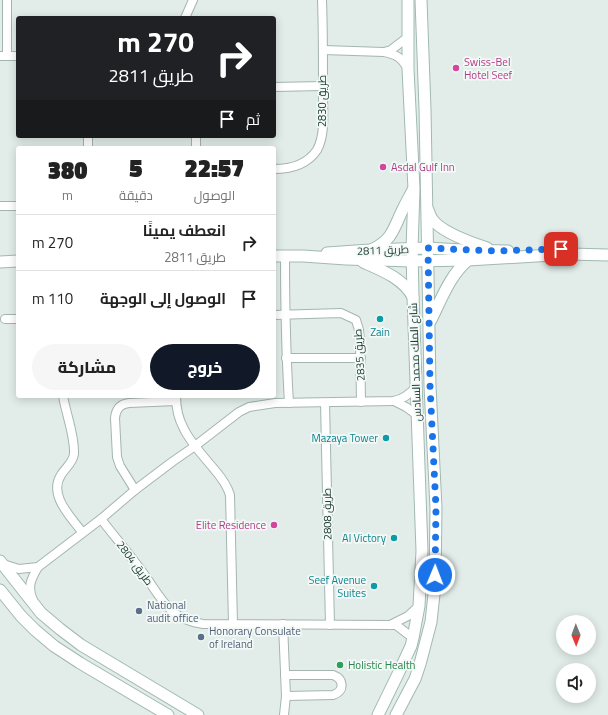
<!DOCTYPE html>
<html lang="ar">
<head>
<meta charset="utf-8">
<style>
	:root { --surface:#fff; --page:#f6f6f6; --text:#222; --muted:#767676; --line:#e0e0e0; --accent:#111827 }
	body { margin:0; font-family:"Titillium Web",Cairo,sans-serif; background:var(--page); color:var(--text); direction:rtl; height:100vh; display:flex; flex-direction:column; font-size:15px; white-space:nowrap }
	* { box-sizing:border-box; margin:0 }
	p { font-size:13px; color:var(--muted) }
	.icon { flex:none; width:22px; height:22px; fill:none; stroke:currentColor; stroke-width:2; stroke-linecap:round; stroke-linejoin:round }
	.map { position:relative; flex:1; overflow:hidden; direction:ltr }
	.panel { position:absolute; left:16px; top:146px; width:260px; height:252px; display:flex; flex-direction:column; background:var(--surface); border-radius:4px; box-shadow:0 2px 10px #0003; direction:rtl }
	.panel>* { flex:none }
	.guide { position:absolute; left:16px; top:16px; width:260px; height:122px; border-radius:4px; box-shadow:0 2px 10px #0003; direction:rtl; background:#202124; color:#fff; overflow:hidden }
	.needle { width:26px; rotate:179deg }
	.tools { position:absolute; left:556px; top:615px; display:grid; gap:8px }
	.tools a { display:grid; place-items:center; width:40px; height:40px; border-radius:50%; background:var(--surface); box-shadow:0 2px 10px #0003; font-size:20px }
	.pin { position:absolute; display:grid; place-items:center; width:34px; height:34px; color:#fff; margin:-17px; border-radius:8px; box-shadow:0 2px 6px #0006 }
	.me { position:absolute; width:44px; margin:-22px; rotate:1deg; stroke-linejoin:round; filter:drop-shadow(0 0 3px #0008) }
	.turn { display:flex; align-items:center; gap:14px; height:84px; padding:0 16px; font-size:18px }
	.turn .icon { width:52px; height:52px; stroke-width:2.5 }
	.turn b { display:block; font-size:28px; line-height:34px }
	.then { display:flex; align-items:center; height:38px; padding:0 16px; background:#0003; gap:8px; font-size:15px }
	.eta { display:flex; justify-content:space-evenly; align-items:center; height:68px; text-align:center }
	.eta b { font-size:24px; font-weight:800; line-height:28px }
	.cta { display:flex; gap:8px; margin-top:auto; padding:8px 16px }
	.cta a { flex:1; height:46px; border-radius:24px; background:var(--accent); color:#fff; font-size:16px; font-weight:800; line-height:46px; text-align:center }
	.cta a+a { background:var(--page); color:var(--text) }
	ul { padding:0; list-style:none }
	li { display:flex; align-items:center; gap:12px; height:56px; padding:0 16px; border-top:1px solid var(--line) }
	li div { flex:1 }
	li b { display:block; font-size:15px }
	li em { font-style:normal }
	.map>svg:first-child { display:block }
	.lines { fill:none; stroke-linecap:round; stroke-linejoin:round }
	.street-casing { stroke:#a4b5b0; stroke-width:10 }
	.secondary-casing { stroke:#a0b9b1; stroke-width:13 }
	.street { stroke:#fff; stroke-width:8 }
	.secondary { stroke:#fff; stroke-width:11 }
	.route { stroke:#1a73e8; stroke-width:7; stroke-dasharray:0 12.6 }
	.hotel-dot { fill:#d1479c; stroke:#f3f9f6; stroke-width:1.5 }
	.culture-dot { fill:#0f9aa8; stroke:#f3f9f6; stroke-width:1.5 }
	.service-dot { fill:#5c6f8a; stroke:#f3f9f6; stroke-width:1.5 }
	.leisure-dot { fill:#2e9e5b; stroke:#f3f9f6; stroke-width:1.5 }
	.labels { text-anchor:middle; stroke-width:3.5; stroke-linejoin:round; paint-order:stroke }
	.hotel-label { font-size:11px; fill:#b23c85; stroke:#f3f9f6; text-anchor:start }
	.street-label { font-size:11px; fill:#213f38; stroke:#f3f9f6 }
	.culture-label { font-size:11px; fill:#0d838f; stroke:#f3f9f6; text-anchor:end }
	.service-label { font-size:11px; fill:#4e5e75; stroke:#f3f9f6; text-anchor:start }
	.leisure-label { font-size:11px; fill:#27864d; stroke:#f3f9f6; text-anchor:start }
</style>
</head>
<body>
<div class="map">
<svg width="608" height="715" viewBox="0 0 608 715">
	<rect width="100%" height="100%" fill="#e2ede9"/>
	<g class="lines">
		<defs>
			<g id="street">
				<path d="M 185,18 L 193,0"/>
				<path d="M 323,50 L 384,52 C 397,55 401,57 408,69"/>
				<path d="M 384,52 L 391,50 L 408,37"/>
				<path d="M 0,56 L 18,56"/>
				<path d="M 7,56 L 7,0"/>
				<path d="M 274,87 L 323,86"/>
				<path d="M 88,136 L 88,148"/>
				<path d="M 196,148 L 196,136"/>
				<path d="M 274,169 C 291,169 307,165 317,150 C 327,132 322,103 323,83 C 323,55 323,28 322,0"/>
				<path d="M 0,206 L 18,206"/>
				<path d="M 285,256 C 285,305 286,354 289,403"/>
				<path d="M 274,315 L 341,313 L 356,320 L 359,330 L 360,341 L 361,402"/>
				<path d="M 5,319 L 18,319"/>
				<path d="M 286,358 L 361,358"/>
				<path d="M 63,396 C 66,414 75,436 74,454 C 73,463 65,468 61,475 C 48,495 71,517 82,532"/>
				<path d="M 176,396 C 176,407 179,420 184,429 C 190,442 205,458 214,469 C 221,477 227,485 230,495 L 233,624"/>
				<path d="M 394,401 L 406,407 L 417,415"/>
				<path d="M 325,403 L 330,625"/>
				<path d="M 135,490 L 120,466 L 117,457 L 115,418 C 116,409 120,404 129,403 L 176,401"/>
				<path d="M 101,519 C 114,536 128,552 141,570 C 160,595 167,619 203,624 L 390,625 L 396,625 L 413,638"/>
				<path d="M 3,564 L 19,569 L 38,567"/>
				<path d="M 33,600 C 27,587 31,579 38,567 L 101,519 L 135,490 L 172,462 L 195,446 L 239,412 L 249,407 L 275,403 L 394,401 C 403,399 409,395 416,387"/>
				<path d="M 283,624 L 286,696 L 284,715"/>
				<path d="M 390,625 L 408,616 L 419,606"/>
				<path d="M 285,675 L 333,675 C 344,679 345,691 333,695 L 286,696"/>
			</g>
			<g id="secondary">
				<path d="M 428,210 C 429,213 430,216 432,219 C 441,232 472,243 487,248"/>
				<path d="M 373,249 C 394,239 394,226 404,207 C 407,201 410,196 413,190"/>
				<path d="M 327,253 L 370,250 L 427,248 L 462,250 L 508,251"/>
				<path d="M 274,256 L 303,256 L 346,259 L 412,261 L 468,260 L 569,254 L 608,255"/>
				<path d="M 0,262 L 18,261"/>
				<path d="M 363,262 C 381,270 403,278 413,297"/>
				<path d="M 431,320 C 441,300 450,275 468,260"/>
				<path d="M 0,561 L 41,613 L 60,629 L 81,645 L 198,715"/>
				<path d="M 0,590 L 21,616 L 35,630 L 54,646 L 80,663 L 168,715"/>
				<path d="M 378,715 L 398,674 L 411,646 L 413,638 L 419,606 L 422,551 L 413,297 L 412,249 L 414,189 L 408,69 L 408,0"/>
				<path d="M 396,715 L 415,679 L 420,664 L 431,622 L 435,585 L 436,508 L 430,386 L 425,109 L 421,0"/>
			</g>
		</defs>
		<!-- street casing -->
		<use href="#street" class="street-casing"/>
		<!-- secondary casing -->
		<use href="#secondary" class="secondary-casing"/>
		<!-- street -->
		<use href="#street" class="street"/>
		<!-- secondary -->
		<use href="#secondary" class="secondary"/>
	</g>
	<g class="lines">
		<!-- route -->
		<path class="route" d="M 435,575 L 436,508 L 430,386 L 428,248 L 495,251 L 561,249"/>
	</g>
	<!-- markers -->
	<g class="hotel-dot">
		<circle cx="456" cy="68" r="4"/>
		<circle cx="383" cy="167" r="4"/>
		<circle cx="274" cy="525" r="4"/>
	</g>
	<g class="culture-dot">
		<circle cx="380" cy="319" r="4"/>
		<circle cx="386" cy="438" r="4"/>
		<circle cx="394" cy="538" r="4"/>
		<circle cx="374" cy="586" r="4"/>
	</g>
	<g class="service-dot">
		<circle cx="139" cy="611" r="4"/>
		<circle cx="201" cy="637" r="4"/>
	</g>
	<circle class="leisure-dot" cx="340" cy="665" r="4"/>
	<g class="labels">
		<!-- hotel labels -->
		<g class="hotel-label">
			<text x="464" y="66">Swiss-Bel<tspan x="464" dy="13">Hotel Seef</tspan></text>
			<text x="391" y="171">Asdal Gulf Inn</text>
			<text x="266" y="529" text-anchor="end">Elite Residence</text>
		</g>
		<!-- street labels -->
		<g class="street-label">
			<text transform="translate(322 101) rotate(-90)" y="4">طريق 2830</text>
			<text transform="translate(383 250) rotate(-2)" y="4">طريق 2811</text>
			<text transform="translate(359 355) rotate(-94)" y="4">طريق 2835</text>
			<text transform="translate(415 362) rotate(-92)" y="4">شارع الملك محمد السادس</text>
			<text transform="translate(327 514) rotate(-91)" y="4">طريق 2808</text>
			<text transform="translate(135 563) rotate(53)" y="4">طريق 2804</text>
		</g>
		<!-- culture labels -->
		<g class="culture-label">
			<text x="380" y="336" text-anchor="middle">Zain</text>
			<text x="378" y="442">Mazaya Tower</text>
			<text x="386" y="542">Al Victory</text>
			<text x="366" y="584">Seef Avenue<tspan x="366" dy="13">Suites</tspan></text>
		</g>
		<!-- service labels -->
		<g class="service-label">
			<text x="147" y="609">National<tspan x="147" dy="13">audit office</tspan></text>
			<text x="209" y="635">Honorary Consulate<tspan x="209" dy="13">of Ireland</tspan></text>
		</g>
		<!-- leisure labels -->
		<g class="leisure-label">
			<text x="348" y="669">Holistic Health</text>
		</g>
	</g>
</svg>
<div class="tools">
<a><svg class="needle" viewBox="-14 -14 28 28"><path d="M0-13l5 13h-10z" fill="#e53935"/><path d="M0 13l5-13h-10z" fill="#767676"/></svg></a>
<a><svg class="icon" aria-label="sound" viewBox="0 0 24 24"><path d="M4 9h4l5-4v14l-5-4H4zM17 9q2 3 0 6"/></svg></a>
</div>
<div class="pin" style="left:561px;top:249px;background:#d93025"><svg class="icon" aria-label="arrive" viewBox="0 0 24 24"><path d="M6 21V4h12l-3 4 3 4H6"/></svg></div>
<svg class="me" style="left:435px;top:575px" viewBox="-20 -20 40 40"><circle r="17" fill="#1a73e8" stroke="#fff" stroke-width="3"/><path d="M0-11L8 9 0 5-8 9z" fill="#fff"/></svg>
<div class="guide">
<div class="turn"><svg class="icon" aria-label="right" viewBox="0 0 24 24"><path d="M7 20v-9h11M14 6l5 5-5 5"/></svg><div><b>270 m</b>طريق 2811</div></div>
<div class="then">ثم<svg class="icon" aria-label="arrive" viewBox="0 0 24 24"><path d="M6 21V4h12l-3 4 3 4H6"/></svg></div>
</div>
<section class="panel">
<div class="eta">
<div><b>22:57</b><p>الوصول</p></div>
<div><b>5</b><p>دقيقة</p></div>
<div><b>380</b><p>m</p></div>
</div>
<ul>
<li><svg class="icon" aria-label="right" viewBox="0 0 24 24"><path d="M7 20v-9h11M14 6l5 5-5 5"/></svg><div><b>انعطف يمينًا</b><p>طريق 2811</p></div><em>270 m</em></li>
<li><svg class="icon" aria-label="arrive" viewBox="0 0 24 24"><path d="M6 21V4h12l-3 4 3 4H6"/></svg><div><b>الوصول إلى الوجهة</b></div><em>110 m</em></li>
</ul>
<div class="cta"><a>خروج</a><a>مشاركة</a></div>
</section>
</div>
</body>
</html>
